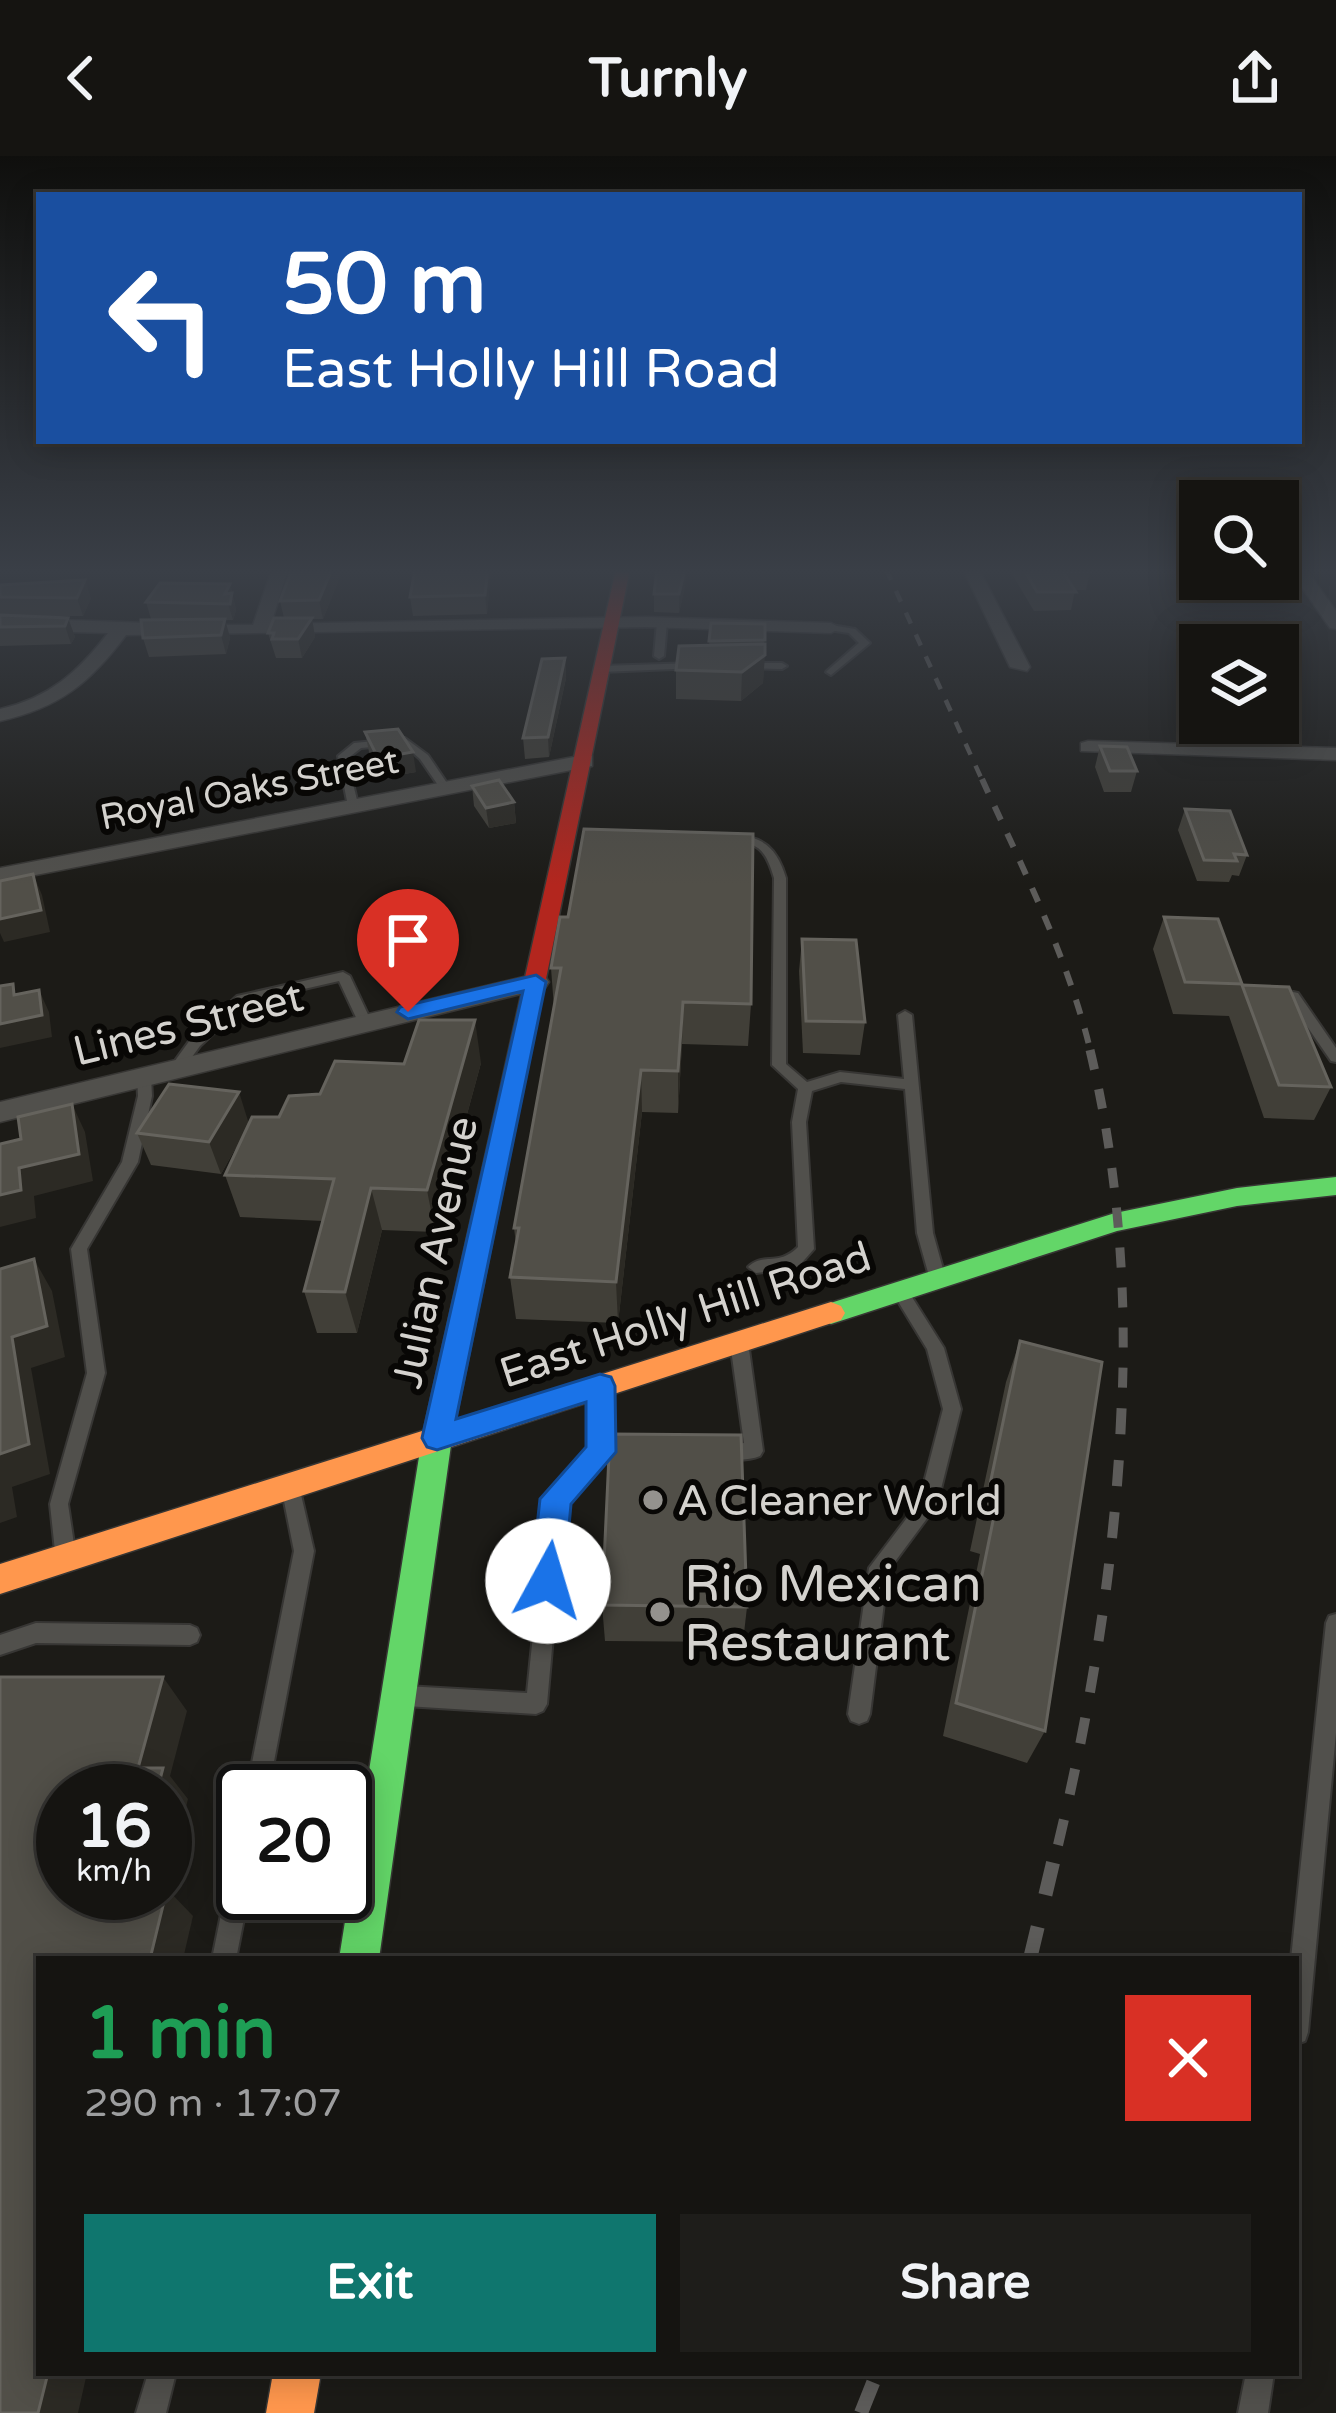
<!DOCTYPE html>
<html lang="en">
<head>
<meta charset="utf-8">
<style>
	:root { --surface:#151411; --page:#1e1d1a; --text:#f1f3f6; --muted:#9d9e9f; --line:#343331; --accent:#0f766e }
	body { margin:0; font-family:"Varela Round",sans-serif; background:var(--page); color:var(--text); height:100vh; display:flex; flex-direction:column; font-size:45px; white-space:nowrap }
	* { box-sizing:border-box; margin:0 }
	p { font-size:39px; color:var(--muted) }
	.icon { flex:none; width:66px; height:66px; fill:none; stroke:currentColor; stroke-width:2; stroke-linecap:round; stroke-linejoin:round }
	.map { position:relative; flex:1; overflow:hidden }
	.details { position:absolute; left:36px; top:1800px; width:1263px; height:420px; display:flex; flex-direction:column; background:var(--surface); border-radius:0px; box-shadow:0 6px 30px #0003,0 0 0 3px var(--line) }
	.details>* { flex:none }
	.top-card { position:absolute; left:36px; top:36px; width:1266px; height:252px; border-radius:0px; box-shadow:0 6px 30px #0003,0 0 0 3px var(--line); background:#1a4fa0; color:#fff; overflow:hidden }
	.fabs { position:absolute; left:1179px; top:324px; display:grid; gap:24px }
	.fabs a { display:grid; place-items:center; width:120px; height:120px; border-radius:0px; background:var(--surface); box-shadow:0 6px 30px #0003,0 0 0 3px var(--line); font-size:60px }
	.speed { position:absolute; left:36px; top:1608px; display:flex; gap:24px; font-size:60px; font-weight:700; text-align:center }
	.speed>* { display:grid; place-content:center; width:156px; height:156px; border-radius:50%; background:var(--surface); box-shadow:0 6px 30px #0003,0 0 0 3px var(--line); line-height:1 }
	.speed small { font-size:30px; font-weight:400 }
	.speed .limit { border:6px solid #111; border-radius:18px; background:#fff; color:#111 }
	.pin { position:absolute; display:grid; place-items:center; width:102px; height:102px; color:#fff; margin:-123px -51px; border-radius:50% 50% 50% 0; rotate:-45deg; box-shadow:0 0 12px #0007 }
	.pin .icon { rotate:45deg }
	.me { position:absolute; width:132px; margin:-66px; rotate:6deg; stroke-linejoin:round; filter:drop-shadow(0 0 9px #0008) }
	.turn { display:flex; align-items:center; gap:42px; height:252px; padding:0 48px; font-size:54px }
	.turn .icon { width:156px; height:156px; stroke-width:2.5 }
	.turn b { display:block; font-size:84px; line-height:102px }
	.round { display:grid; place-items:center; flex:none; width:126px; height:126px; border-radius:0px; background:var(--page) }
	.summary { display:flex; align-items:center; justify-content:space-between; height:204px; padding:0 48px }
	h1 { font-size:72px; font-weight:800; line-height:90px; color:#1e9e55 }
	.button { display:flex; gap:24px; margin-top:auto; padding:24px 48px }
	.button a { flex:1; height:138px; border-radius:0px; background:var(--accent); color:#fff; font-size:48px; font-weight:800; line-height:138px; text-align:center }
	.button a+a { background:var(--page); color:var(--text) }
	header { display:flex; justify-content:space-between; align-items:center; height:156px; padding:0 48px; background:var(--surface); font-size:54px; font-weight:800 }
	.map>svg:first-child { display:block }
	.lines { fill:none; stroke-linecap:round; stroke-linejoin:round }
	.lane-casing { stroke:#373634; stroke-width:4 }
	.street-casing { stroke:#373634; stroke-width:3 }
	.fast-casing { stroke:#373634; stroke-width:3 }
	.slow-casing { stroke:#373634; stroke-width:3 }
	.jam-casing { stroke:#373634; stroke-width:3 }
	.lane { fill:#51504c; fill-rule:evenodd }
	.street { fill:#51504c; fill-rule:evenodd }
	.fast { fill:#63d668; fill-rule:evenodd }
	.slow { fill:#ff974d; fill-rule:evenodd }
	.jam { fill:#b3261e; fill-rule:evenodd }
	.rail-far4 { stroke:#5d5c5a; stroke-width:4.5; stroke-dasharray:12 12; stroke-linecap:butt }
	.rail-far3 { stroke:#5d5c5a; stroke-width:6; stroke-dasharray:15 15; stroke-linecap:butt }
	.rail-far2 { stroke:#5d5c5a; stroke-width:9; stroke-dasharray:20 20; stroke-linecap:butt }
	.rail-far1 { stroke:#5d5c5a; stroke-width:10; stroke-dasharray:26 26; stroke-linecap:butt }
	.rail { stroke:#5d5c5a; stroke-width:14; stroke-dasharray:33 33; stroke-linecap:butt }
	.wall { fill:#413f38 }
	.shaded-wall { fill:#2c2a24 }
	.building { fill:#514f48; stroke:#65635d; stroke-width:3 }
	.route { fill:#1a73e8; stroke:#114b97; stroke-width:3 }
	.poi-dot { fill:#94928e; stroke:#080705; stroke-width:4.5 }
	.labels { text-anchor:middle; stroke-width:12; stroke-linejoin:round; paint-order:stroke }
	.far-street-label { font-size:36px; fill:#d4d2ce; stroke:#080705 }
	.street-label { font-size:42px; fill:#d4d2ce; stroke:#080705 }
	.poi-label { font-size:42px; fill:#d4d2ce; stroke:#080705; text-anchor:start }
	.near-poi-label { font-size:51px; fill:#d4d2ce; stroke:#080705; text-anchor:start }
</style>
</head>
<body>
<header><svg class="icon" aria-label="back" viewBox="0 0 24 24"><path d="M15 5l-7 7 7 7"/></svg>Turnly<svg class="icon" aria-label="share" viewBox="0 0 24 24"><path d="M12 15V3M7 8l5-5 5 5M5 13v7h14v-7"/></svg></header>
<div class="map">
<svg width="1336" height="2257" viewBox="0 0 1336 2257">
	<rect width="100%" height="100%" fill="#1c1b17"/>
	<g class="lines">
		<defs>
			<g id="lane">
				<path d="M 662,463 L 667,466 L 664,500 L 659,503 L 654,500 L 657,466 Z"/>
				<path d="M 831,469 L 855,473 L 870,487 L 831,519 L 826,516 L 828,514 L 859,487 L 849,477 L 828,474 L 826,472 Z"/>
				<path d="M 695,507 L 698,508 L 698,512 L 601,516 L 596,513 L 601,510 Z"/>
				<path d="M 745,507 L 782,507 L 787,510 L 782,513 L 742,512 L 742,508 Z"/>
				<path d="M 405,582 L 428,599 L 449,630 L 448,632 L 440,632 L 420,603 L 403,588 L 361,592 L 347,603 L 358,648 L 348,650 L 338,600 L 354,587 Z"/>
				<path d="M 733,678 C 764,681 777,692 786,722 L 786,908 L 807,926 L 840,916 L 904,923 L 898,859 L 905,855 L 912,859 L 933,1077 L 945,1120 L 943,1124 L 931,1124 L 929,1120 L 917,1077 L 905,933 L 841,926 L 812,935 L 806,966 L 814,1093 L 798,1111 L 792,1113 L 756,1117 L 748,1111 C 763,1096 778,1111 798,1091 L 792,966 L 798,933 L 772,909 L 774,722 C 765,692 759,688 729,683 L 727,681 Z"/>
				<path d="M 343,816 L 350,820 L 372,867 L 370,870 L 360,870 L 339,825 L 247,846 L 200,890 L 181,916 L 176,918 L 169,913 L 190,884 L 237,840 Z"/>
				<path d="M 1293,836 L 1298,837 L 1336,892 L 1336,906 L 1331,905 L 1286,840 Z"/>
				<path d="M 144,916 L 151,921 L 152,940 L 138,1006 L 87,1093 L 105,1217 L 68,1348 L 75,1395 L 72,1401 L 65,1404 L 58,1401 L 55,1395 L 50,1348 L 87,1217 L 71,1093 L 122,1006 L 138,940 L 137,921 Z"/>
				<path d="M 899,1128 L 905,1130 L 944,1192 L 961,1253 L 937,1349 L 888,1415 L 870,1558 L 867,1565 L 859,1568 L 851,1565 L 848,1558 L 869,1412 L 919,1346 L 943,1253 L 927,1193 L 891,1134 L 893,1130 Z"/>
				<path d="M 739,1179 L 745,1181 L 748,1186 L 763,1295 L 760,1300 C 748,1305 727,1305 715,1300 L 712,1295 L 715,1290 L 744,1287 L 730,1186 L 733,1181 Z"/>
				<path d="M 600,1223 L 606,1225 L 609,1230 L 610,1288 L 617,1291 L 620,1296 L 617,1301 L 605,1304 L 565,1346 L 547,1548 L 543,1555 L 536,1558 L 406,1550 L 399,1547 L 395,1540 L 399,1533 L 406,1530 L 527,1537 L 547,1343 L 592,1293 L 591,1230 L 594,1225 Z"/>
				<path d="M 290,1322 L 297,1324 L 299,1330 L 314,1395 L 272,1616 L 374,1620 L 382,1623 L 385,1631 L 382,1639 L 374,1642 L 345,1641 L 345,1635 L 252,1635 L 248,1627 L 294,1395 L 281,1330 L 283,1324 Z"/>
				<path d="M 1336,1458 L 1336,1577 L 1308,1876 L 1305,1885 L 1296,1888 L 1296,1803 L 1291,1803 L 1326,1467 L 1329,1460 Z"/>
				<path d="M 36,1467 L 190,1469 L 197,1472 L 200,1479 L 197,1486 L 190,1489 L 36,1487 L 0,1499 L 0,1479 Z"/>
				<path d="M 243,1697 L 243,1737 L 249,1737 L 236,1803 L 212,1803 L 231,1709 L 235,1701 Z"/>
				<path d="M 148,2217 L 176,2217 L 166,2257 L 136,2257 Z"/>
				<path d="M 1246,2217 L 1274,2217 L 1268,2257 L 1238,2257 Z"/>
			</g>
			<g id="street">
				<path d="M 272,413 L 288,413 L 271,468 L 646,461 L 831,467 L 840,472 L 831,477 L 646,471 L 126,479 C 90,527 59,552 0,565 L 0,553 C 49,542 78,516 108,477 L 0,474 L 0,464 C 85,462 168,470 253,469 Z"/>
				<path d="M 963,413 L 979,413 L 1030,511 L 1027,515 L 1010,511 Z"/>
				<path d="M 1289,413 L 1306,413 L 1336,455 L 1336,473 L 1330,472 Z"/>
				<path d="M 1088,585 L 1336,592 L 1336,604 L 1081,595 L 1081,587 Z"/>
				<path d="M 584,599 L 592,600 L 592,610 L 0,726 L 0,712 Z"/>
				<path d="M 536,818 L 545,820 L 549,826 L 545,832 L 0,966 L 0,946 Z"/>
			</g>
			<g id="fast">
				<path d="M 503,966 L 515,974 L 452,1282 L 379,1803 L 339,1803 L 422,1282 L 491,974 Z"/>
				<path d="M 1336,1021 L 1336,1039 L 1237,1050 L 1117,1075 L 831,1168 L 821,1164 L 817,1157 L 821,1150 L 1115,1057 L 1237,1032 Z"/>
			</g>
			<g id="slow">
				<path d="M 831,1146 L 841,1150 L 845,1157 L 841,1164 L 0,1438 L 0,1408 Z"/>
				<path d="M 273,2217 L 321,2217 L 314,2257 L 266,2257 Z"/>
			</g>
			<path id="jam" d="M 616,413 L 630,413 L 515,974 L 503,982 L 491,974 Z"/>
		</defs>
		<!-- lane casing -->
		<use href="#lane" class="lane-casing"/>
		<!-- street casing -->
		<use href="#street" class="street-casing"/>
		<!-- fast casing -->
		<use href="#fast" class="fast-casing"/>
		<!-- slow casing -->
		<use href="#slow" class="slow-casing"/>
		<!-- jam casing -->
		<use href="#jam" class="jam-casing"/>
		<!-- lane -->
		<use href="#lane" class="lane"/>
		<!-- street -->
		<use href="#street" class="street"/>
		<!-- fast -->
		<use href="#fast" class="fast"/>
		<!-- slow -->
		<use href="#slow" class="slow"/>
		<!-- jam -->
		<use href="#jam" class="jam"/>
		<!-- rail-far4 -->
		<path class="rail-far4" d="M 886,413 L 983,626"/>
		<!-- rail-far3 -->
		<path class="rail-far3" d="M 982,623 C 1023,713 1068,801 1091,897"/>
		<!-- rail-far2 -->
		<path class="rail-far2" d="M 1090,894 C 1117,1006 1127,1130 1122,1244"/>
		<!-- rail-far1 -->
		<path class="rail-far1" d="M 1058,1689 C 1093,1543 1117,1392 1122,1241"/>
		<!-- rail -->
		<g class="rail">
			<path d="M 1030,1803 L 1058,1686"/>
			<path d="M 861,2257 L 877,2217"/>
		</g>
	</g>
	<!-- wall -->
	<g class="wall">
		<path d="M 491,413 L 487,458 L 413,460 L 410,441 Z"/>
		<path d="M 686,413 L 685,430 L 679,457 L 654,456 L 654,438 Z"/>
		<path d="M 1009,413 L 1088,413 L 1090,416 L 1086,434 L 1075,434 L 1071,454 L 1034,455 Z"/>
		<path d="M 341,418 L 323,463 L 312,463 L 315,481 L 302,502 L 276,502 L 268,477 L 284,462 L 280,445 Z"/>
		<path d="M 230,428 L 236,454 L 233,464 L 225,464 L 230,482 L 226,498 L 149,501 L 143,482 L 192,464 L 151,463 L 146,446 Z"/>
		<path d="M 0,429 L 91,442 L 83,460 L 22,460 L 68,462 L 75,481 L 71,488 L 0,490 Z"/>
		<path d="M 711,467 L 765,468 L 763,527 L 741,545 L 676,543 L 676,514 L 709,490 Z"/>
		<path d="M 565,502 L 566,522 L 549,601 L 525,603 L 523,582 Z"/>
		<path d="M 365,576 L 416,616 L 381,622 L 369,596 Z"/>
		<path d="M 1100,590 L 1137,615 L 1131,636 L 1104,636 L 1095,611 Z"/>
		<path d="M 472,630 L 514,646 L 516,667 L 489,672 L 474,650 Z"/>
		<path d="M 1185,653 L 1247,699 L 1239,720 L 1232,719 L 1229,726 L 1197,725 L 1178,674 Z"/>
		<path d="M 560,761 L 751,848 L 748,890 L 682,888 L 678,957 L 642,956 L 618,1167 L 516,1163 L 510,1121 L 516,1088 L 514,1072 L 554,852 L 551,812 Z"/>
		<path d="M 1164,761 L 1242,828 L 1331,931 L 1314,964 L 1264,962 L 1229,860 L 1173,858 L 1153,793 Z"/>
		<path d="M 802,783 L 865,866 L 860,899 L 803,897 L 799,815 Z"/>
		<path d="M 481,907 L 435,1076 L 382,1074 L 357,1177 L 317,1177 L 304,1135 L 323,1065 L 240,1061 L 225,1019 L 244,977 L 221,1018 L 151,1009 L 137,977 L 249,967 L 279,961 L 320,938 L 404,908 Z"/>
		<path d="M 1020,1185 L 1045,1575 L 1027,1607 L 943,1580 L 980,1398 L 970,1395 L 1006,1226 Z"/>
		<path d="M 602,1449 L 747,1451 L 743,1486 L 605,1485 Z"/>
	</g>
	<!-- shaded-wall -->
	<g class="shaded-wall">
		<path d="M 332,413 L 340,413 L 341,418 L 323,463 L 319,444 Z"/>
		<path d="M 488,413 L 491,413 L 487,458 L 485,439 Z"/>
		<path d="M 686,413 L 685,430 L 679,457 L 679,438 Z"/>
		<path d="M 85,424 L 91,442 L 83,460 L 77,442 Z"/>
		<path d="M 230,428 L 236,454 L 233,464 L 225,438 Z"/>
		<path d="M 68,462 L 75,481 L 71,488 L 65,470 Z"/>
		<path d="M 312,462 L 315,481 L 302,502 L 298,483 Z"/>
		<path d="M 225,463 L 230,482 L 226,498 L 221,479 Z"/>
		<path d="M 765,499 L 763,527 L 741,545 L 742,516 Z"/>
		<path d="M 565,502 L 566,522 L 549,601 L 548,581 Z"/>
		<path d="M 413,596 L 416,616 L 381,622 L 378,602 Z"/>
		<path d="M 514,646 L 516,667 L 489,672 L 486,652 Z"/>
		<path d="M 33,718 L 42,739 L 50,776 L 4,786 L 0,777 L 0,763 Z"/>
		<path d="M 39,834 L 49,856 L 52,881 L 0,892 L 0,868 Z"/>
		<path d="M 683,846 L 682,888 L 678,957 L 678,915 Z"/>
		<path d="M 475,864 L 481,907 L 435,1076 L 427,1034 Z"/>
		<path d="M 641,914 L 642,956 L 618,1167 L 616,1126 Z"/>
		<path d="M 239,936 L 249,968 L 221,1018 L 209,986 Z"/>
		<path d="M 72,948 L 85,976 L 93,1025 L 34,1040 L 36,1062 L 0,1071 L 0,1039 L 19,1012 Z"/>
		<path d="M 371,1032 L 382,1074 L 357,1177 L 345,1136 Z"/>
		<path d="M 34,1103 L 52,1135 L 65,1201 L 31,1212 L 50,1318 L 12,1331 L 17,1361 L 0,1367 L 0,1298 L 12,1181 Z"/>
		<path d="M 163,1521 L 187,1555 L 170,1620 L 188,1643 L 165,1736 L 165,1635 L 157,1635 L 138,1612 Z"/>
		<path d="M 167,1733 L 193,1760 L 183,1803 L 150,1803 Z"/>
		<path d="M 48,2217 L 87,2217 L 78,2257 L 38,2257 Z"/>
	</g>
	<!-- building -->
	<g class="building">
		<path d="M 292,413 L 332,413 L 319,444 L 280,445 Z"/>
		<path d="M 415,413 L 488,413 L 485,439 L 410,441 Z"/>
		<path d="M 657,413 L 685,413 L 679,438 L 654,438 Z"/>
		<path d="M 1024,413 L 1088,413 L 1090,416 L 1063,416 L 1076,436 L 1037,436 Z"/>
		<path d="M 85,424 L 77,442 L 0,441 L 0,429 Z"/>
		<path d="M 160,427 L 230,428 L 225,438 L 232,437 L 230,448 L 146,446 Z"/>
		<path d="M 0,459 L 68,462 L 65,470 L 0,471 Z"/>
		<path d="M 274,462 L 312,462 L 298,483 L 272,483 L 274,477 L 268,477 Z"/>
		<path d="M 225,463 L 221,479 L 143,482 L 141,464 Z"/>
		<path d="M 711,467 L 765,468 L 765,484 L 709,485 Z"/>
		<path d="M 765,488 L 765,499 L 742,516 L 676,514 L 679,490 Z"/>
		<path d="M 565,502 L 548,581 L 523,582 L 542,503 Z"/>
		<path d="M 398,573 L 413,596 L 378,602 L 365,576 Z"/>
		<path d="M 1100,590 L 1127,591 L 1137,615 L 1110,615 Z"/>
		<path d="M 499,624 L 514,646 L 486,652 L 472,630 Z"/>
		<path d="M 1185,653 L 1230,655 L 1247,699 L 1234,698 L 1237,705 L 1204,704 Z"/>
		<path d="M 584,673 L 753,678 L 751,848 L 683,846 L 678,915 L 641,914 L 616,1126 L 510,1121 L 519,1072 L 514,1072 L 561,812 L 551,812 L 560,761 L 568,761 Z"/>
		<path d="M 33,718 L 41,754 L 0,763 L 0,725 Z"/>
		<path d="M 1164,761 L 1218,763 L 1242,828 L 1185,826 Z"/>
		<path d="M 802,783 L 856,784 L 865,866 L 806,865 Z"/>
		<path d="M 13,828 L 14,839 L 39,834 L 42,859 L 0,868 L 0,830 Z"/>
		<path d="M 1242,829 L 1289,831 L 1331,931 L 1279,929 Z"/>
		<path d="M 419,864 L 475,864 L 427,1034 L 371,1032 L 345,1136 L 304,1135 L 334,1023 L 225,1019 L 252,961 L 279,961 L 289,940 L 320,938 L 335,905 L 404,908 Z"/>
		<path d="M 169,928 L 239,936 L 209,986 L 137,977 Z"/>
		<path d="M 72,948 L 79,998 L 19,1012 L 21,1034 L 0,1039 L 0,988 L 21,983 L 18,961 Z"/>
		<path d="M 34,1103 L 47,1170 L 12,1181 L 29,1288 L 0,1298 L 0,1113 Z"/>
		<path d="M 1020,1185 L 1102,1206 L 1045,1575 L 956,1547 L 994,1360 L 984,1357 Z"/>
		<path d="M 610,1278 L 741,1279 L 747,1451 L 602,1449 Z"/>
		<path d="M 0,1521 L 163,1521 L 138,1612 L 163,1612 L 157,1635 L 63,1635 L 63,1737 L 165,1737 L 165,1734 L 167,1733 L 150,1803 L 39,1803 L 39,2217 L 48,2217 L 38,2257 L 0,2257 Z"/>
	</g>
	<!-- sky -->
	<linearGradient id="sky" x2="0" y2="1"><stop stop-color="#0f0f0d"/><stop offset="0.57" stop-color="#3a3f47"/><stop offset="1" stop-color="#3a3f47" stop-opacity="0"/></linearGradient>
	<rect width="1336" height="729" fill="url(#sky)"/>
	<!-- route -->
	<path class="route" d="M 536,819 L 546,826 L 456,1263 L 600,1218 L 611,1221 L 615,1230 L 616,1296 L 571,1348 L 564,1425 L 559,1436 L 548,1440 L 536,1436 L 531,1425 L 540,1343 L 586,1291 L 586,1246 L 437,1294 L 427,1291 L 422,1282 L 523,835 L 408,863 L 397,856 L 400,851 Z"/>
	<!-- markers -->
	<g class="poi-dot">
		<circle cx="653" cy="1344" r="12"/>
		<circle cx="660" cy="1456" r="12"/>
	</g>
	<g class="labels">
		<!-- far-street labels -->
		<g class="far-street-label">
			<text transform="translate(249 632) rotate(-11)" y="13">Royal Oaks Street</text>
		</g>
		<!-- street labels -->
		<g class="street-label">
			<text transform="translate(188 867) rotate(-14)" y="15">Lines Street</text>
			<text transform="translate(434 1096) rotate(-78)" y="15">Julian Avenue</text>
			<text transform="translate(685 1158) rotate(-18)" y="15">East Holly Hill Road</text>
		</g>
		<!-- poi labels -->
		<g class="poi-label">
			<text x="677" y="1359">A Cleaner World</text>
		</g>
		<!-- near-poi labels -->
		<g class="near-poi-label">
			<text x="684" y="1445">Rio Mexican<tspan x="684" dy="59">Restaurant</tspan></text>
		</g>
	</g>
</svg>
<div class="fabs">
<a><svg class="icon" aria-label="search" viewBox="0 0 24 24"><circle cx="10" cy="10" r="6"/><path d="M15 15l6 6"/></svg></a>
<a><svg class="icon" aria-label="layers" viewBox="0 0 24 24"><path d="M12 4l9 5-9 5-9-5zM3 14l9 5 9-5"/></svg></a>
</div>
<div class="speed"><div>16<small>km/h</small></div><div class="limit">20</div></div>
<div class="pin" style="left:408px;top:856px;background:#d93025"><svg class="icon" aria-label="arrive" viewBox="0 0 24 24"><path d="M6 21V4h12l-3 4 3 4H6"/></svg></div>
<svg class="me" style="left:548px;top:1425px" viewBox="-20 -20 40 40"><circle r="19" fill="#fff"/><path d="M0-13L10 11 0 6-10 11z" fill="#1a73e8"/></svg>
<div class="top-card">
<div class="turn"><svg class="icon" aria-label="left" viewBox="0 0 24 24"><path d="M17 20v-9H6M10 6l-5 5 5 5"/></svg><div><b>50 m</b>East Holly Hill Road</div></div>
</div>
<section class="details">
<div class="summary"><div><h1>1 min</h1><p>290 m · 17:07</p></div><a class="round" style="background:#d93025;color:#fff"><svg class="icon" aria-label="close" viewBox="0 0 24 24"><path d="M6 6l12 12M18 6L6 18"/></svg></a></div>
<div class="button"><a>Exit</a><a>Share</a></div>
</section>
</div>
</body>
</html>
